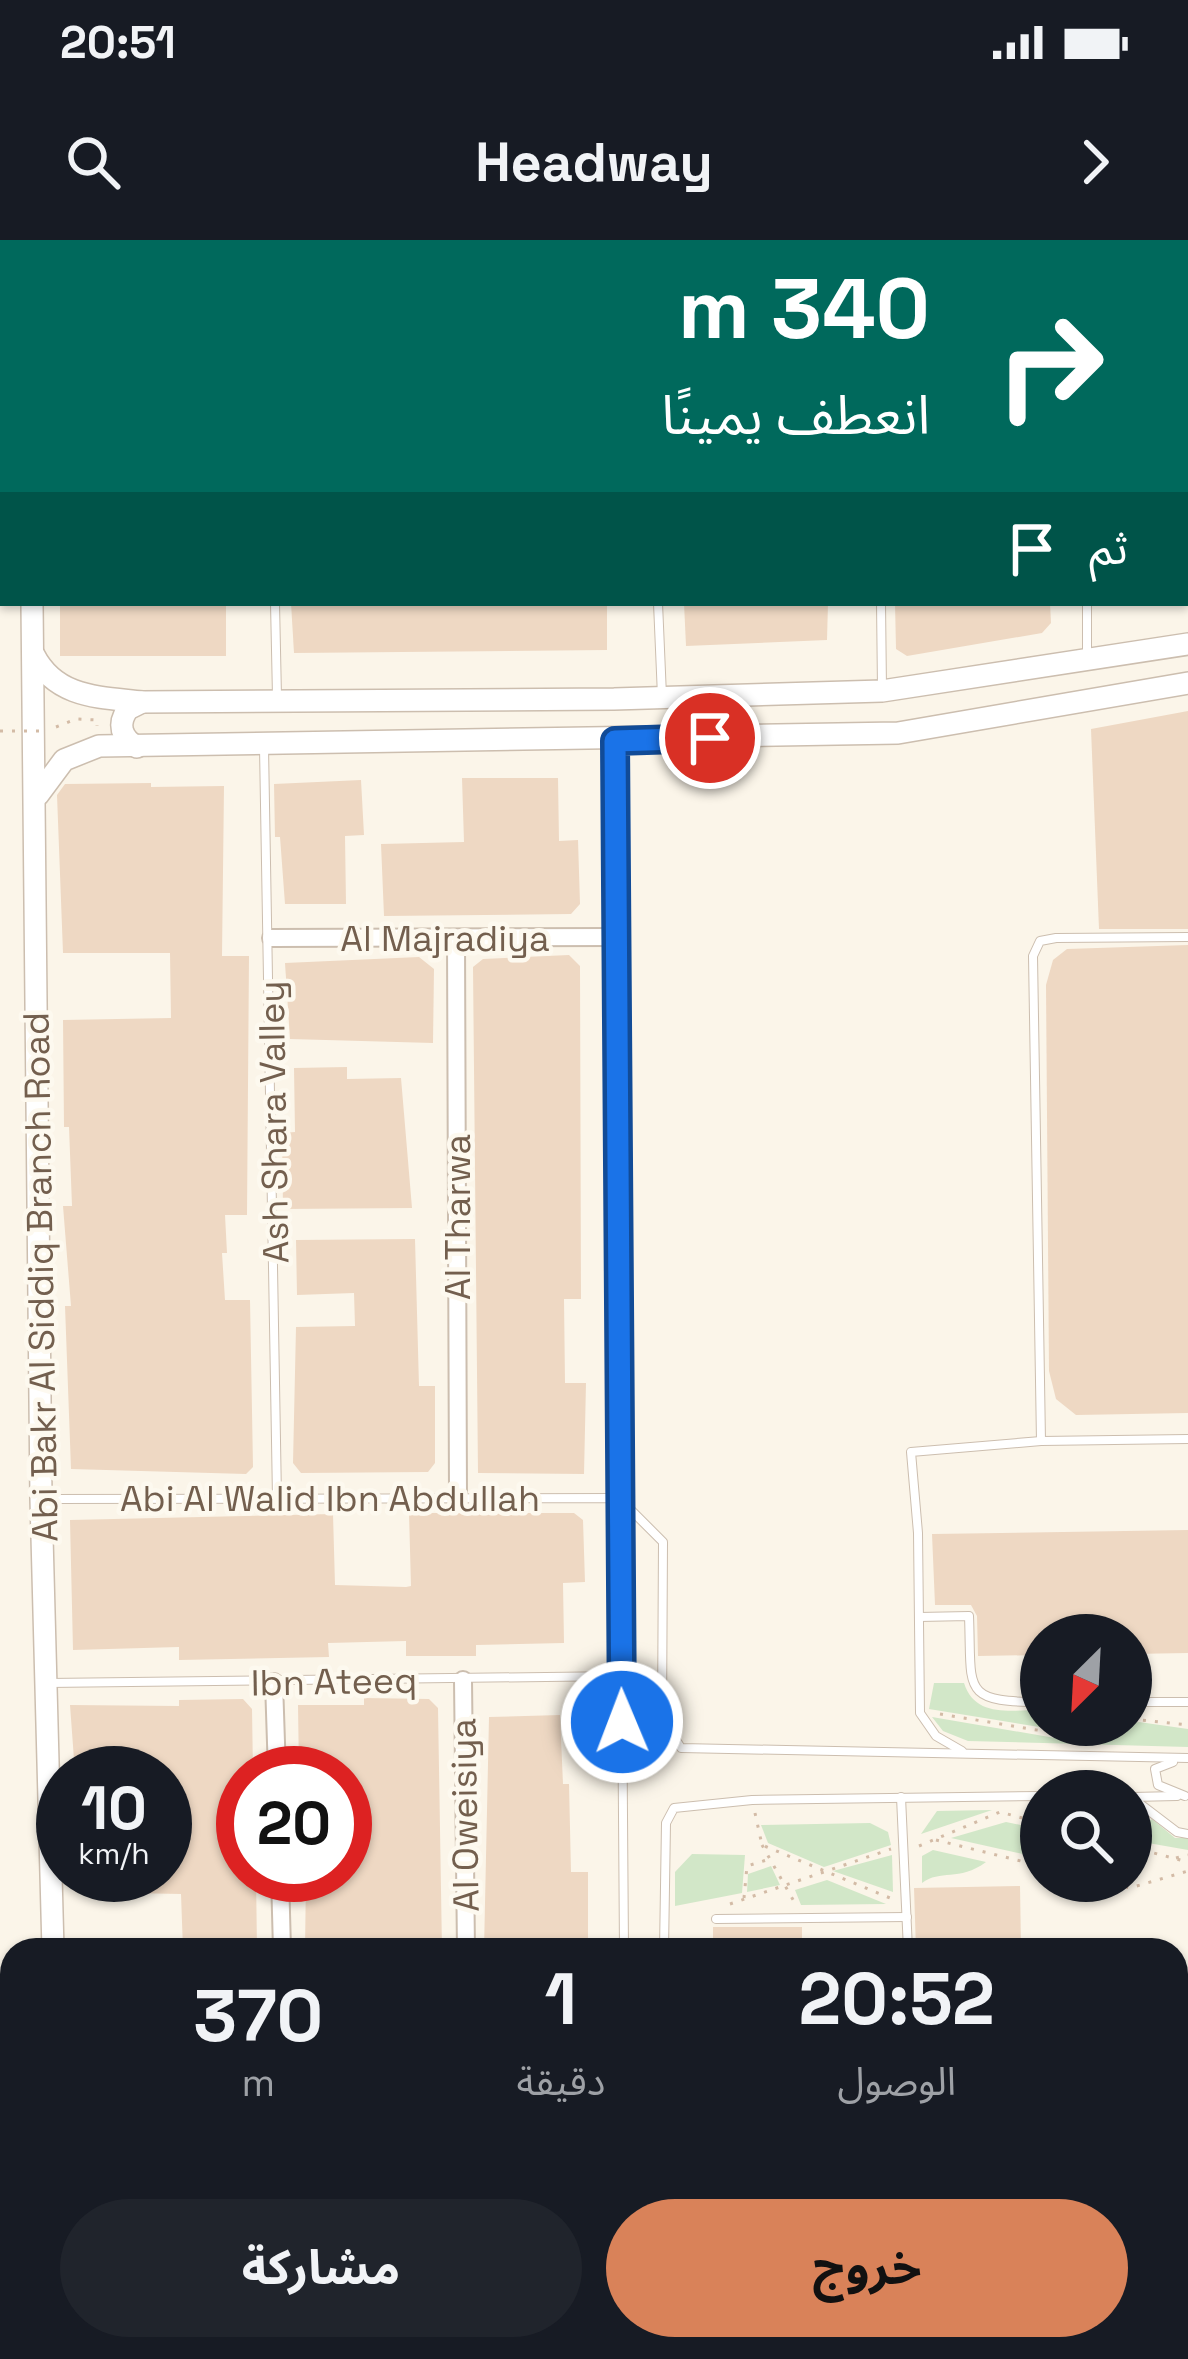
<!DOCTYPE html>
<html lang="ar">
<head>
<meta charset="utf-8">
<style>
	:root { --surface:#171b24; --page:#20242c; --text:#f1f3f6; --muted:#9ea1a6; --accent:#d98259 }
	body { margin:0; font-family:"Space Grotesk","Noto Sans Arabic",sans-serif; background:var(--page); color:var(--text); direction:rtl; height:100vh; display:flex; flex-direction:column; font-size:45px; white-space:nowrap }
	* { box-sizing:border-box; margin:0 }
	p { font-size:39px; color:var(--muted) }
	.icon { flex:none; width:66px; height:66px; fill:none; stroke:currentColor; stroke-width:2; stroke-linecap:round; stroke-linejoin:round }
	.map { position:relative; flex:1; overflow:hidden; direction:ltr }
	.drawer { position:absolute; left:0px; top:1698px; width:1188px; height:423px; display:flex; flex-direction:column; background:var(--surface); border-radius:36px 36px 0 0; box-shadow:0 3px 9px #0004; direction:rtl }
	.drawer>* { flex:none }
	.banner { position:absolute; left:0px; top:0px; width:1188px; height:366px; box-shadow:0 3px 9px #0004; direction:rtl; background:#00695c; color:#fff; overflow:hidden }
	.needle { width:78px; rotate:204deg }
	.tools { position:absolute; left:1020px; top:1374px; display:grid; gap:24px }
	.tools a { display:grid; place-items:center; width:132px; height:132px; border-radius:50%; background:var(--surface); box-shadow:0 3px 9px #0004; font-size:60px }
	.speed { position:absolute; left:36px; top:1506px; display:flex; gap:24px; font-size:60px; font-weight:700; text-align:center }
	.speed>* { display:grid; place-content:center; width:156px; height:156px; border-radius:50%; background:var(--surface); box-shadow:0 3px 9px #0004; line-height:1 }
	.speed small { font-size:30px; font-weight:400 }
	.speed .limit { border:18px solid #d22; background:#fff; color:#111 }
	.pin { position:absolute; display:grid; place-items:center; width:102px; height:102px; color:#fff; margin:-51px; border:6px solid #fff; border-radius:50%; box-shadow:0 3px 12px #0007 }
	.me { position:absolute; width:132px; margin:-66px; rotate:359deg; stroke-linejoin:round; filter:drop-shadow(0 0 9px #0008) }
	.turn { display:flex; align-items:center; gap:42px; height:252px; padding:0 60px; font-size:54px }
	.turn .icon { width:156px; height:156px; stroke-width:2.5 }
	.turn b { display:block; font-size:84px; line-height:102px }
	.then { display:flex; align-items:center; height:114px; padding:0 60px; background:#0003; gap:24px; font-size:45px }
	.eta { display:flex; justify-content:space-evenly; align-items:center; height:204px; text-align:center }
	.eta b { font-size:72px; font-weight:700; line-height:84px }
	.primary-button { display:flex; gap:24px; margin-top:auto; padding:24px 60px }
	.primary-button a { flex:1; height:138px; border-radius:72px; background:var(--accent); color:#111; font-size:48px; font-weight:700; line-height:138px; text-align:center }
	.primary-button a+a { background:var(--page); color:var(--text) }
	.status { display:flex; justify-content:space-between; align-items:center; height:84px; padding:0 60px; background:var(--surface); direction:ltr }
	.status svg { height:33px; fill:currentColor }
	header { display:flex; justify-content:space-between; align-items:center; height:156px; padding:0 60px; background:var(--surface); font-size:54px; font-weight:700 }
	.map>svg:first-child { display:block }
	.green { fill:#d2e7c8 }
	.building { fill:#eed8c3 }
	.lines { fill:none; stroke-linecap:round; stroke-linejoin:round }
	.service-casing { stroke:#ccbeaf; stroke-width:10 }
	.minor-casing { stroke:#ccbeaf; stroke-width:20 }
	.tertiary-casing { stroke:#ccbeaf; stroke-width:24 }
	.primary-casing { stroke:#d8d2cd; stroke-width:30 }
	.path { stroke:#d3bba6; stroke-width:3; stroke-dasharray:3 9; stroke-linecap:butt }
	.service { stroke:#fff; stroke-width:8 }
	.minor { stroke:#fff; stroke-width:16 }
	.tertiary { stroke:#fff; stroke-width:21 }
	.primary { stroke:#f3dea7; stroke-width:27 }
	.path-bridge { stroke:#d3bba6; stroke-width:3; stroke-dasharray:3 9; stroke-linecap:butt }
	.route-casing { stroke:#114b97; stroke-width:30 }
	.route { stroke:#1a73e8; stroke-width:21 }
	.labels { text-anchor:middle; stroke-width:9; stroke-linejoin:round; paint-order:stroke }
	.street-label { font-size:36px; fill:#735f4e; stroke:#fdf9ef }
</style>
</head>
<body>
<div class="status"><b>20:51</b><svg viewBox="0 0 49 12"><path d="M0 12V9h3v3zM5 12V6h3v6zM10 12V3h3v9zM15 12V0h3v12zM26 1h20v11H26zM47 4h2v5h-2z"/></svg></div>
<header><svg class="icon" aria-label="forward" viewBox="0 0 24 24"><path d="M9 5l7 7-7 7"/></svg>Headway<svg class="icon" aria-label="search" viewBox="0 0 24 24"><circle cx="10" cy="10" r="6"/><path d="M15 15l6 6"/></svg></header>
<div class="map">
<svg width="1188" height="2119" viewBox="0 0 1188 2119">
	<rect width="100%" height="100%" fill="#fbf5e9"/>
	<!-- green -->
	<g class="green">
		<path d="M 934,1443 L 964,1443 C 975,1478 1011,1470 1041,1470 L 1041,1485 L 1084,1485 L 1058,1490 L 929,1469 Z"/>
		<path d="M 932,1477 L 1061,1499 L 1139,1482 L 1188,1489 L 1188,1507 L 968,1501 L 943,1491 Z"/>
		<path d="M 992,1570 L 921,1594 L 937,1571 Z"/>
		<path d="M 1152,1579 L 1175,1598 L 1188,1598 L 1188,1610 L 1131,1600 L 1131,1592 Z"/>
		<path d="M 1006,1582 L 1041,1589 L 1041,1618 L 951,1598 Z"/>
		<path d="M 870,1583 L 888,1592 L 891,1605 L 824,1627 L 768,1603 L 761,1585 Z"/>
		<path d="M 933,1610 L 986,1622 C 959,1642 940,1629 922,1643 L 922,1616 Z"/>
		<path d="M 692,1614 L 745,1615 L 742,1653 L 675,1666 L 675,1632 Z"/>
		<path d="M 892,1615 L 893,1652 L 833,1631 Z"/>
		<path d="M 771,1626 L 780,1645 L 747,1652 L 748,1634 Z"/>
		<path d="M 827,1640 L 886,1664 L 801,1665 L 795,1650 Z"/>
	</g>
	<!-- building -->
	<g class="building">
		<rect x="60" y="363" width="166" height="53"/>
		<path d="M 291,363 L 607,363 L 607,410 L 294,413 Z"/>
		<path d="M 684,363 L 828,363 L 827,400 L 686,406 Z"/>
		<path d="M 895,363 L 1050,363 L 1051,383 L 1042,393 L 907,416 L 896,409 Z"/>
		<path d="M 1188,471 L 1188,689 L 1099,689 L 1091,489 Z"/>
		<path d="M 462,538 L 558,538 L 559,601 L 578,600 L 580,664 L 571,674 L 384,676 L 381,604 L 464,602 Z"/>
		<path d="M 361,540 L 364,595 L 345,596 L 346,664 L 285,664 L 280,597 L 275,597 L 274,544 Z"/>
		<path d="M 151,543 L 151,547 L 224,546 L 222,716 L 249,716 L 247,975 L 225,975 L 227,1013 L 222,1013 L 225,1060 L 250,1060 L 253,1227 L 246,1234 L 71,1229 L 65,1066 L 71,1066 L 63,966 L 72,966 L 69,887 L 64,887 L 63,780 L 171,778 L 170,713 L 63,713 L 57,555 L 65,544 Z"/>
		<path d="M 1188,705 L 1188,1173 L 1076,1175 L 1056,1159 L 1049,1131 L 1046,745 L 1053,720 L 1067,709 Z"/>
		<path d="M 569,715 L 580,726 L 581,1059 L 564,1059 L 565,1143 L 586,1143 L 584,1234 L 478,1233 L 473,727 L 483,719 Z"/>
		<path d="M 419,717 L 434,729 L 433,803 L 290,799 L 285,723 Z"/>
		<path d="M 347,827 L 347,839 L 401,838 L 412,968 L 283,969 L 282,893 L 295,892 L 294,828 Z"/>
		<path d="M 415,999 L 419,1146 L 435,1146 L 435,1223 L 428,1232 L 301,1233 L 293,1223 L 296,1087 L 355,1086 L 354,1053 L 297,1055 L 296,1000 Z"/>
		<path d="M 409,1273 L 574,1273 L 583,1280 L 585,1342 L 563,1343 L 564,1403 L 476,1405 L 476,1416 L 406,1416 L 406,1401 L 328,1403 L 329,1417 L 179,1420 L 179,1407 L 73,1410 L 70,1280 L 333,1274 L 335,1345 L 406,1347 L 411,1346 Z"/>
		<path d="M 1188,1290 L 1188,1413 L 1131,1414 L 1131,1395 L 1041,1395 L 1041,1415 L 978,1416 L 977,1376 L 971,1365 L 935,1365 L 932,1294 Z"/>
		<path d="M 364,1458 L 429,1459 L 438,1468 L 442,1710 L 305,1710 L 306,1635 L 345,1635 L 345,1533 L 299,1533 L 298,1465 L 364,1465 Z"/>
		<path d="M 243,1459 L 252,1469 L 253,1533 L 243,1533 L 243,1635 L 256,1635 L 257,1710 L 183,1710 L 181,1654 L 75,1652 L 75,1635 L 165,1635 L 165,1533 L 75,1533 L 70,1465 L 179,1466 L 179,1460 Z"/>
		<path d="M 560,1475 L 563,1544 L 569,1544 L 571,1632 L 588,1632 L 588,1710 L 484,1710 L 489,1477 Z"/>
		<path d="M 1020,1646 L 1021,1710 L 916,1710 L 914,1648 Z"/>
		<rect x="713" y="1687" width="89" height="23"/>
	</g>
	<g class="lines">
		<defs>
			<g id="service">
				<path d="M 270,0 L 271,3"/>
				<path d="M 876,0 L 876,3"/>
				<path d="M 1084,0 L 1084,3"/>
				<path d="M 655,3 L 655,0"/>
				<path d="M 275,363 L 277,457"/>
				<path d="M 658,363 L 662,456"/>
				<path d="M 881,363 L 882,449"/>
				<path d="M 1087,363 L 1087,415"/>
				<path d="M 615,502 L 624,1710"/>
				<path d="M 264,507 L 277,1258"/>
				<path d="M 1041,1201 L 1033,716 L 1040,701 L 1056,698 L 1188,697"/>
				<path d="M 43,1259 L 619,1258 L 663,1302 L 662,1477 L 681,1508 L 1188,1518"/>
				<path d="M 919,1377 L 969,1376 C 972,1450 960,1462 1041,1462"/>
				<path d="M 48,1443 L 622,1436"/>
				<path d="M 1131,1462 L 1188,1462"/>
				<path d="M 962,1511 L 936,1496 L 920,1473 L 918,1293 L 911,1212 L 1041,1201 L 1188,1199"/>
				<path d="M 1173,1522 L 1155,1529 L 1158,1545 L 1185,1556"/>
				<path d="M 901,1557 L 908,1710"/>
				<path d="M 1131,1557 L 1177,1592 L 1188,1594"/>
				<path d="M 1132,1557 L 1177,1556"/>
				<path d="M 716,1679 L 907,1677"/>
				<path d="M 664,1710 L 666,1583 L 674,1568 L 752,1560 L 1041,1556"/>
				<path d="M 1176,1955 L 1188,1954"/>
				<path d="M 629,2109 L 629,2119"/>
			</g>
			<g id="minor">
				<path d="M 464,0 L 464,3"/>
				<path d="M 271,698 L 619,697"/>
				<path d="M 456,698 L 458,1256"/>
				<path d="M 463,1440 L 466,1710"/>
				<path d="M 274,1442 L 277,1533"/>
				<path d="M 280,1635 L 282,1710"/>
				<path d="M 287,2109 L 287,2119"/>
				<path d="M 460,2109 L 464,2119"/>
			</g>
			<g id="tertiary">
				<path d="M 32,363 L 41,1259 L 53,1710"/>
				<path d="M 34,415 C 56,458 99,457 142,462 L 614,459 L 882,451 L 1188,404"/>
				<path d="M 137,507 C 121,498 117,484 128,469 L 142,462"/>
				<path d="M 38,555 L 64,520 L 99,506 L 898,493 L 1188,443"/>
				<path d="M 62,2109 L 62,2119"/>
			</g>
			<g id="primary">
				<path d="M 20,0 L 21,3"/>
				<path d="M 0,1990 L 1,2119"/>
			</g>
		</defs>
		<!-- service casing -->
		<use href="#service" class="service-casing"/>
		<!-- minor casing -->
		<use href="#minor" class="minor-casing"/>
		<!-- tertiary casing -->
		<use href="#tertiary" class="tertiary-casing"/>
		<!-- primary casing -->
		<use href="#primary" class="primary-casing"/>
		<!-- path -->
		<g class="path">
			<path d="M 56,487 L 76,479 L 97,480 L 97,486"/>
			<path d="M 940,1474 L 1061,1494 L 1103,1485"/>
			<path d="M 1131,1479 L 1188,1485"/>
			<path d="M 755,1573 L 762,1605 L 890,1658"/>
			<path d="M 936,1600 L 1041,1626"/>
			<path d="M 762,1605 L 796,1665"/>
			<path d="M 919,1606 L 1000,1572 L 1041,1583"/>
			<path d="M 1131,1607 L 1188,1622"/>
			<path d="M 1176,1618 L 1188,1615"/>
			<path d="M 1102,1641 L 1130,1648 L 1188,1631"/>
			<path d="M 744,1658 L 747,1626 L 770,1619"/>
			<path d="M 730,1664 L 891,1609"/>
		</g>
		<!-- service -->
		<use href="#service" class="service"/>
		<!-- minor -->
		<use href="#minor" class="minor"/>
		<!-- tertiary -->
		<use href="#tertiary" class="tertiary"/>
		<!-- primary -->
		<use href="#primary" class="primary"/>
		<!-- path-bridge -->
		<path class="path-bridge" d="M 0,491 L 45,491"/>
	</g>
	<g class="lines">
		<defs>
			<path id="route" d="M 622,1482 L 615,501 L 710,498"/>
		</defs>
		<!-- route casing -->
		<use href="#route" class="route-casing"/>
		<!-- route -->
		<use href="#route" class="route"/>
	</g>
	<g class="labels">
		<!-- street labels -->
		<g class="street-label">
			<text x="445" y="711">Al Majradiya</text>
			<text transform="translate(273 882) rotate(-91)" y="13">Ash Shara Valley</text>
			<text transform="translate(457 977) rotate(-90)" y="13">Al Tharwa</text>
			<text transform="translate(40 1037) rotate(-91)" y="13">Abi Bakr Al Siddiq Branch Road</text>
			<text x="330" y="1271">Abi Al Walid Ibn Abdullah</text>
			<text transform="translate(334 1441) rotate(-1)" y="13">Ibn Ateeq</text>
			<text transform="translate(464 1575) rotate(-91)" y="13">Al Oweisiya</text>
		</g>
	</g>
</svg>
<div class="tools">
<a><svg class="needle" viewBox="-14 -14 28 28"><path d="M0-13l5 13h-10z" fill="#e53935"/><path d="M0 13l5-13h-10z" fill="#9ea1a6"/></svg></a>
<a><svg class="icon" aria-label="search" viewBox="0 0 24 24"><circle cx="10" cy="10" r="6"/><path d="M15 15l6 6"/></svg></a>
</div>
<div class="speed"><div>10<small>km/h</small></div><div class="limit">20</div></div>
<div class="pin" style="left:710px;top:498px;background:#d93025"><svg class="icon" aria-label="arrive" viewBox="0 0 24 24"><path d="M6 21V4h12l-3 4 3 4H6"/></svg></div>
<svg class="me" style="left:622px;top:1482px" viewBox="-20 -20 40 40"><circle r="17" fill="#1a73e8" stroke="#fff" stroke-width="3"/><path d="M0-11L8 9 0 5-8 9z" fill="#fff"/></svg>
<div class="banner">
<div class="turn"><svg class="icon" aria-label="right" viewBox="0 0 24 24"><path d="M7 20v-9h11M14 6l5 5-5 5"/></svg><div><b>340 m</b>انعطف يمينًا</div></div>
<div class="then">ثم<svg class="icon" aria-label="arrive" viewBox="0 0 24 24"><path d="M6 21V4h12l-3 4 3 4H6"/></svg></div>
</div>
<section class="drawer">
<div class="eta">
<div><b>20:52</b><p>الوصول</p></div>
<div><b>1</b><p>دقيقة</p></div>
<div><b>370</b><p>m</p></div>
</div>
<div class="primary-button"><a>خروج</a><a>مشاركة</a></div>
</section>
</div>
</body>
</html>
